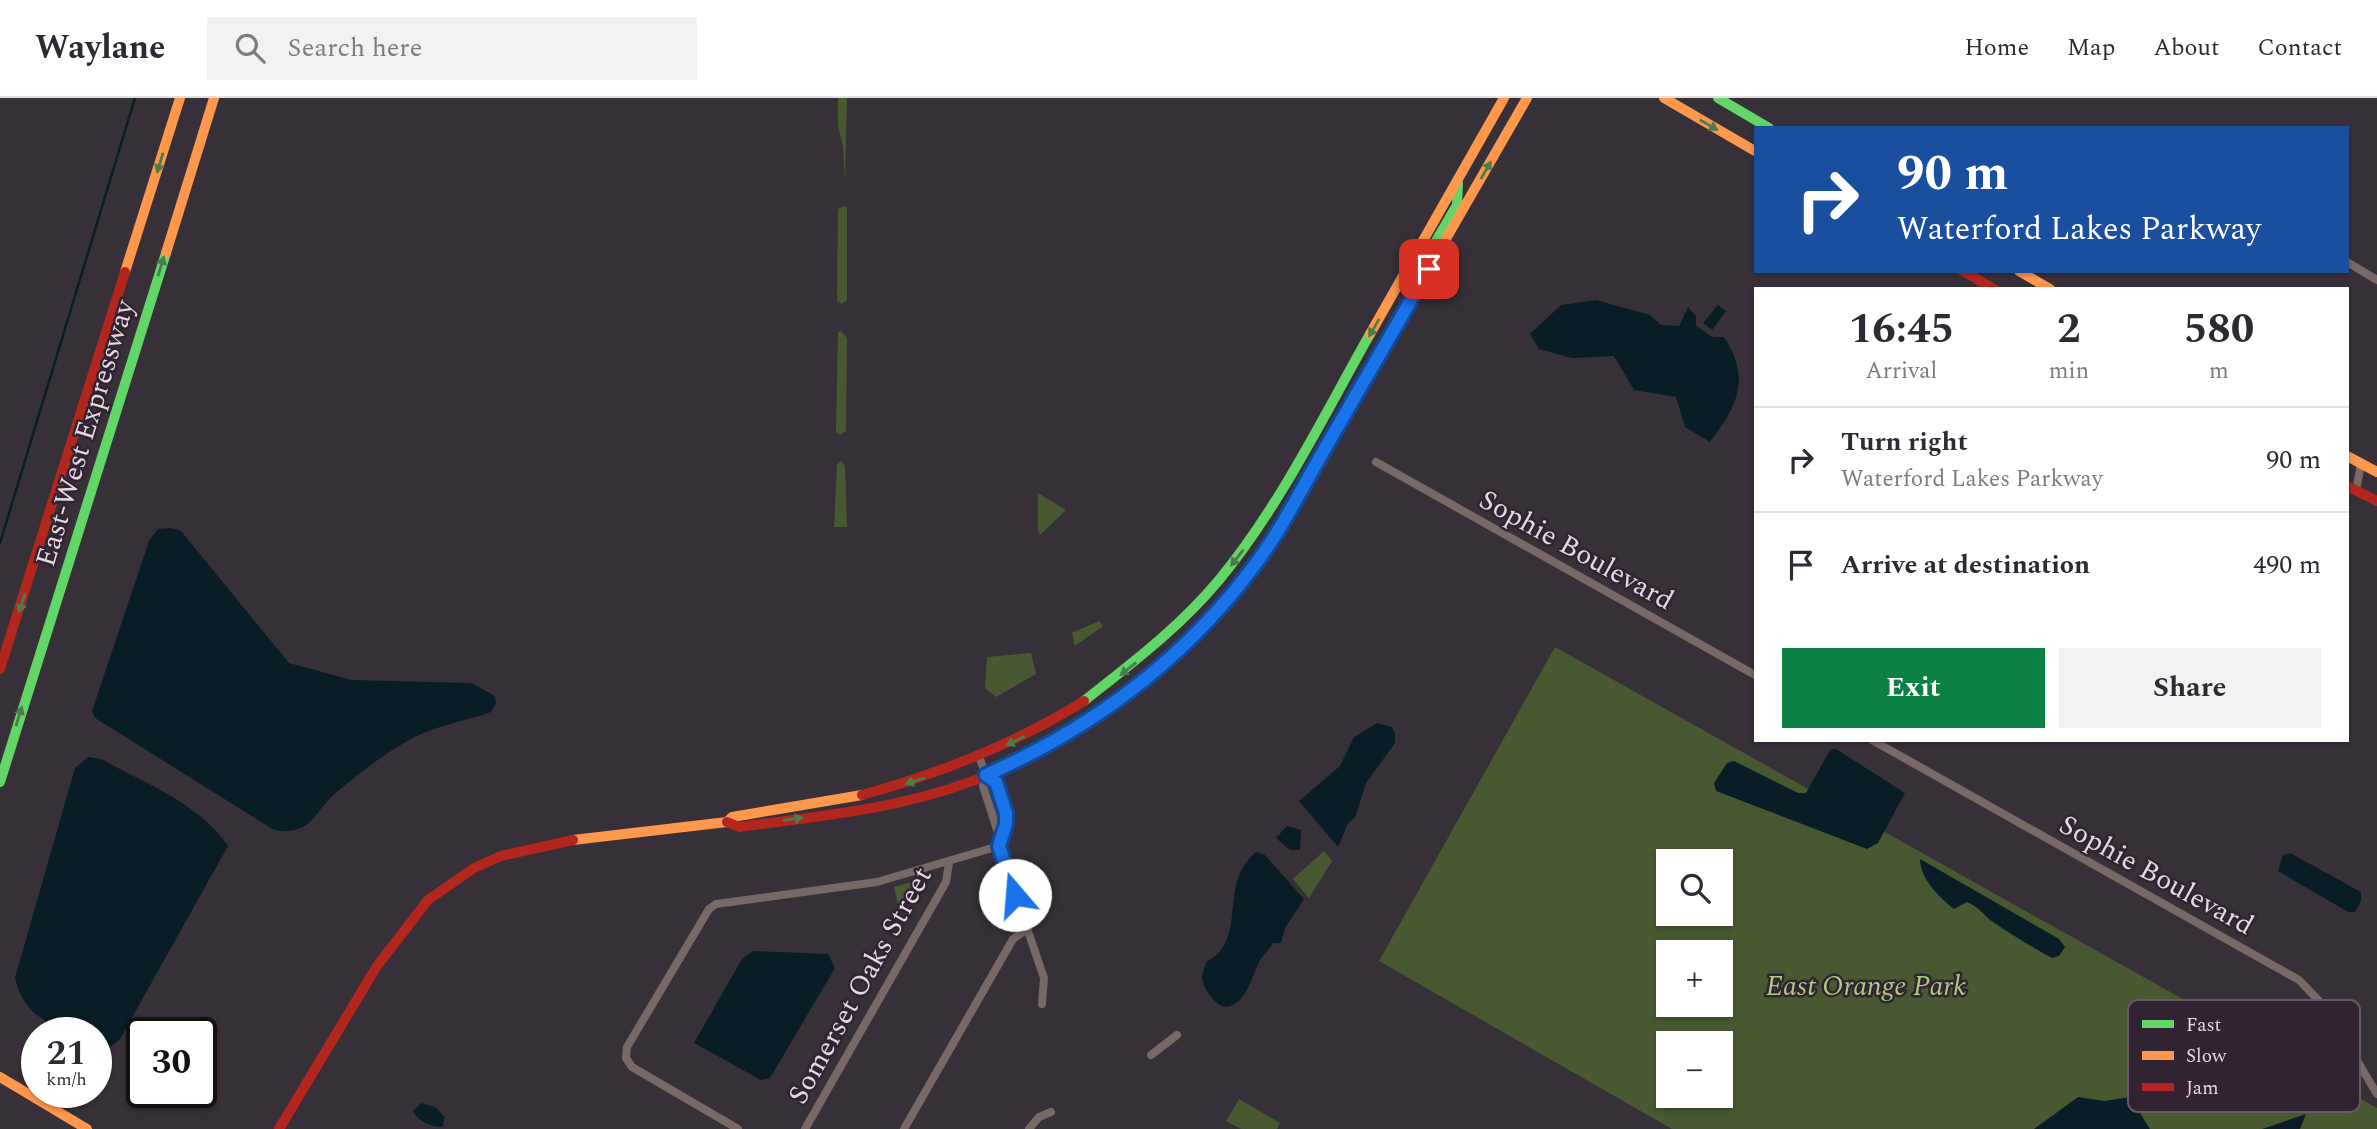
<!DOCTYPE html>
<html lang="en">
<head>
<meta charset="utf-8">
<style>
	:root { --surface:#fff; --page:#f2f2f3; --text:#2b2b33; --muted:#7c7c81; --line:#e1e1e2; --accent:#0b8043 }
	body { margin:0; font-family:Spectral,serif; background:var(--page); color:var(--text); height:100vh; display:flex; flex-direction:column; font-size:26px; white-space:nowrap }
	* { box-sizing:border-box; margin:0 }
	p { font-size:23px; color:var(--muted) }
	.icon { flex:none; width:38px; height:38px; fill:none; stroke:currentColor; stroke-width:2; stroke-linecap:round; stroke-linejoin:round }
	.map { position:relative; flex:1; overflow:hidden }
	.side { position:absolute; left:1754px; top:189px; width:595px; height:455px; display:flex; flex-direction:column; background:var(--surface); border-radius:0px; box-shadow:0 2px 5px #0004 }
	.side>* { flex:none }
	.hud { position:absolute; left:1754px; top:28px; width:595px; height:147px; border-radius:0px; box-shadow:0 2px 5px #0004; background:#1a4fa0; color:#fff; overflow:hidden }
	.controls { position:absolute; left:1656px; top:751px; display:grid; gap:14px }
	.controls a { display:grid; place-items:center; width:77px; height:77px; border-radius:0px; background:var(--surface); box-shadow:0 2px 5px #0004; font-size:35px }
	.speed { position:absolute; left:21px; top:919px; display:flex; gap:14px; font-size:35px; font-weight:700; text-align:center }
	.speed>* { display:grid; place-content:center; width:91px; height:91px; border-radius:50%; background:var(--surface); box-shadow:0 2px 5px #0004; line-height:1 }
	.speed small { font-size:18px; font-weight:400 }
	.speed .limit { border:4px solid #111; border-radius:10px; background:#fff; color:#111 }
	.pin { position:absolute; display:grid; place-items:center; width:60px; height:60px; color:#fff; margin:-30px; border-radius:14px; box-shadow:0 4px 10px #0006 }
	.me { position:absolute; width:77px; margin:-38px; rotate:342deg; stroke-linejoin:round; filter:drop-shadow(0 0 5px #0008) }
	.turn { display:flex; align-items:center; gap:24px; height:147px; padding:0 28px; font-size:32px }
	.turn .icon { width:91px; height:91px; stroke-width:2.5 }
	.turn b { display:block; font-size:49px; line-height:60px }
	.eta { display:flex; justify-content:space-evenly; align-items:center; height:119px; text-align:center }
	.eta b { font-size:42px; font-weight:700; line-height:49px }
	.action { display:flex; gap:14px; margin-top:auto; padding:14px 28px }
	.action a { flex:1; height:80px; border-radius:0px; background:var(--accent); color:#fff; font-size:28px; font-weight:700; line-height:80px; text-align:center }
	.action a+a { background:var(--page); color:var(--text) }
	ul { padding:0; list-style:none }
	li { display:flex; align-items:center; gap:21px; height:105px; padding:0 28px; border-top:2px solid var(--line) }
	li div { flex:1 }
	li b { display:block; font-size:26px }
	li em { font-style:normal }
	header { display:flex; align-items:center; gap:42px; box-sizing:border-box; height:98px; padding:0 35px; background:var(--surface); border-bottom:2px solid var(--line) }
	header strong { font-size:33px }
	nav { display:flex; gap:38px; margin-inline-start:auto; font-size:24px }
	.search { width:490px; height:63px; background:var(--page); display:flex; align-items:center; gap:18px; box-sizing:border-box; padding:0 24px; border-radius:0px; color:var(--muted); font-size:26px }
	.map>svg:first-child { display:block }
	.green { fill:#485931; fill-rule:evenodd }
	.water { fill:#091d26 }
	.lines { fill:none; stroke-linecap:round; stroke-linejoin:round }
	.stream { stroke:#091d26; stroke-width:2.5 }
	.street { stroke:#786866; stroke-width:8 }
	.fast { stroke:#63d668; stroke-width:10 }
	.slow { stroke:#ff974d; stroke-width:10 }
	.jam { stroke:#b3261e; stroke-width:10 }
	.oneway { fill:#4a7c4c }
	.route-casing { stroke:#114b97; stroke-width:18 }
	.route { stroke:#1a73e8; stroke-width:12 }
	.labels { text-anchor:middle; stroke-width:5; stroke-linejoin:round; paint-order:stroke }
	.street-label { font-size:28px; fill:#e3d9e2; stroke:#312331 }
	.park-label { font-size:28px; font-style:italic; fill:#a9cd7b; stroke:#312331 }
	.key { fill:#312331; stroke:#665a66; stroke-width:2 }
	.key-label { font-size:19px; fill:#e3d9e2 }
</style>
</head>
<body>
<header>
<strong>Waylane</strong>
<div class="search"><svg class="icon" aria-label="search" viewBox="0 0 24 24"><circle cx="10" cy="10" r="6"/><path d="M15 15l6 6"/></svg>Search here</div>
<nav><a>Home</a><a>Map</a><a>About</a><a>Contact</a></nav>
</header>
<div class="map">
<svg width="2377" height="1031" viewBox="0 0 2377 1031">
	<rect width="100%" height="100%" fill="#383038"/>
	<!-- green -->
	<g class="green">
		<path d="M 838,0 L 847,0 L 845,84 L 843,48 L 838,28 Z"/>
		<path d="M 844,108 L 847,110 L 847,202 L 842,206 L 837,203 L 838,111 Z"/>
		<path d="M 841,233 L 847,240 L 846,333 L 840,337 L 836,334 L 838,234 Z"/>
		<path d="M 841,363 L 845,368 L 847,429 L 834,429 L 837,367 Z"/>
		<path d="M 1038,395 L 1066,412 L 1040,437 L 1038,432 Z"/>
		<path d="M 1099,523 L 1103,528 L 1075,548 L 1072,535 Z"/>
		<path d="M 1555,549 L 2377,1010 L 2377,1031 L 1672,1031 L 1379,863 ZM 1668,763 L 1720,763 L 1720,816 L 1668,816 ZM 1668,854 L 1720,854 L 1720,906 L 1668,906 ZM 1668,945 L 1720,945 L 1720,998 L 1668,998 Z"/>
		<path d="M 1031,555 L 1036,576 L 996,599 L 985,590 L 987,559 Z"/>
		<path d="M 1324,753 L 1332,763 L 1309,800 L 1293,781 Z"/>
		<path d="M 915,783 L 919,801 L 898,806 L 894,789 Z"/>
		<path d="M 1239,1001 L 1280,1025 L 1277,1031 L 1241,1031 L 1226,1023 Z"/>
	</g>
	<!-- water -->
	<g class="water">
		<path d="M 1596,202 L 1650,217 L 1661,227 L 1679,228 L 1688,209 L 1696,218 L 1696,228 L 1713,239 L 1724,239 C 1751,280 1738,308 1710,344 L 1685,329 L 1676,299 L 1634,292 L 1614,258 L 1572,260 L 1539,251 L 1530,236 L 1561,207 Z"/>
		<path d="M 1718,207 L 1726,213 L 1712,232 L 1703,225 Z"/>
		<path d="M 171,430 L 181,433 L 289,565 L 352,582 L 471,585 L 495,598 L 496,605 L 491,614 C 468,622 441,627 419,637 C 390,651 362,673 338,693 C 312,714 314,738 274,732 L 95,620 L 92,613 L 149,443 L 158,431 Z"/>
		<path d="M 1377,625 L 1392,629 L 1395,635 L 1395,645 L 1366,685 L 1355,720 L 1348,725 L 1338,749 L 1299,703 L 1340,668 L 1354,639 Z"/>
		<path d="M 1836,651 L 1905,695 L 1878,745 L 1867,751 L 1716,693 L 1714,685 L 1727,665 L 1734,663 L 1798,695 L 1806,695 L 1830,652 Z"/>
		<path d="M 88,659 L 101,661 C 146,686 199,705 228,748 L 120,941 L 107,952 L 96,948 L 96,934 C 58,934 24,921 15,880 L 75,670 Z"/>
		<path d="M 1287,728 L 1301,732 L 1300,752 L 1290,752 L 1276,740 Z"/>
		<path d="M 1255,754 L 1265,757 L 1304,801 L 1285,830 L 1281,845 L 1273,845 C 1269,853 1264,856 1260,862 C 1252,877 1248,901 1231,908 C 1218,913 1203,891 1202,880 C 1202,875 1205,869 1206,864 C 1242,846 1226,803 1241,773 C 1244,766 1250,760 1255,754 Z"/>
		<path d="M 2290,755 L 2361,794 L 2361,803 L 2355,814 L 2348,814 L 2278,773 L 2283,757 Z"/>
		<path d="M 1920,761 L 2059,841 L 2065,849 L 2059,858 L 2052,860 C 2032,849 2012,837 1993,824 C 1982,816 1982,811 1967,804 L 1954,811 C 1940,800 1920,781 1920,761 Z"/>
		<path d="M 753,853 L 828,856 L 835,870 L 770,980 L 761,982 L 694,945 L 742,861 Z"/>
		<path d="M 2078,999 L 2105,1003 L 2130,999 L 2150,1031 L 2034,1031 Z"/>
		<path d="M 421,1005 L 435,1009 L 445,1019 L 442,1029 C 431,1029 418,1023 413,1013 Z"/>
		<path d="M 2306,1016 L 2300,1031 L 2262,1031 Z"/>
	</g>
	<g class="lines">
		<!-- stream -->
		<path class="stream" d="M 0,445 L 135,0"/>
		<!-- street -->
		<g class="street">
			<path d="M 2347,164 L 2377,182"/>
			<path d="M 1376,364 L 1755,577"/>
			<path d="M 2356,393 L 2361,366"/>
			<path d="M 1872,642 L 2299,882 L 2325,909 L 2377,996"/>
			<path d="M 979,659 L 986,677 L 995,684 L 1006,714 L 1006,726 L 999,748 L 1044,880 L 1042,906"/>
			<path d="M 986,677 L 983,688 L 1000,741"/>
			<path d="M 1151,957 L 1177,937"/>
			<path d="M 738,1031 L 632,969 L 626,960 L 627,949 L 709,811 L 716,806 L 877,784 L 999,748"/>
			<path d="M 805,1031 L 946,784 L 949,765"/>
			<path d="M 904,1031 L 1013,841 L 1027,831"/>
			<path d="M 1029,1031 L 1039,1019 L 1051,1014"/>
		</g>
		<!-- fast -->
		<g class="fast">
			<path d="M 1718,0 L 1769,30"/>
			<path d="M 1418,188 L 1418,174 L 1457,107 L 1458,85"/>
			<path d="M 1084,603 C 1132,565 1180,529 1219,482 C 1280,408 1323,319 1370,236"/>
			<path d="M 1007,669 C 1134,611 1234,508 1303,389"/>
			<path d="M 0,684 L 166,155"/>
		</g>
		<!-- slow -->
		<g class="slow">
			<path d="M 1664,0 L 1755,53"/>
			<path d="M 166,155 L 214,0"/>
			<path d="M 2019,173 L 2050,191"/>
			<path d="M 125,174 L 180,0"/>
			<path d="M 1370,236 L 1504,0"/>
			<path d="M 2347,358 L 2377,374"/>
			<path d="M 1303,389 L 1527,0"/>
			<path d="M 573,742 L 727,724 L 732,719 L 862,697"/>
			<path d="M 0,979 L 87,1031"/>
		</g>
		<!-- jam -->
		<g class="jam">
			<path d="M 1963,173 L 1994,191"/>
			<path d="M 2347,388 L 2377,403"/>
			<path d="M 0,571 L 125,174"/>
			<path d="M 862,697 C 941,675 1015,646 1084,603"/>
			<path d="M 727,724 L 739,729 C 836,716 916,710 1007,669"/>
			<path d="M 279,1031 L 377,868 L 428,802 L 474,770 L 501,758 L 573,742"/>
		</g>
	</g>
	<!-- one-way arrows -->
	<defs><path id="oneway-solid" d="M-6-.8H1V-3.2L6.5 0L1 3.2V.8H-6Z" transform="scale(1.75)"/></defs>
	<g class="oneway">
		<use href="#oneway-solid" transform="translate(1709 27) rotate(30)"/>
		<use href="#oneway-solid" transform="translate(160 65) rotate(107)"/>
		<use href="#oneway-solid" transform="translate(1486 72) rotate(-60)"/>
		<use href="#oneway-solid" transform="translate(161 168) rotate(-73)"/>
		<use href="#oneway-solid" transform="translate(1374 230) rotate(120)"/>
		<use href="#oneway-solid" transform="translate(1237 460) rotate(128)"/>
		<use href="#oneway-solid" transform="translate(22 505) rotate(108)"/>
		<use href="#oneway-solid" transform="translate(1128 571) rotate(141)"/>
		<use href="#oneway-solid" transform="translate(19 618) rotate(-73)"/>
		<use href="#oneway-solid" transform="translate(1015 643) rotate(154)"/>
		<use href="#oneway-solid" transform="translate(915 683) rotate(162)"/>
		<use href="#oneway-solid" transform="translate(793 721) rotate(-8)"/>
	</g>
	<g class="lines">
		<defs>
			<path id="route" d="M 1015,797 L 999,748 L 1006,726 L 1006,715 L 996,684 L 986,677 C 1090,631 1182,563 1251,472 C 1279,436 1300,394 1323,354 C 1358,293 1394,232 1429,171"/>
		</defs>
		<!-- route casing -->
		<use href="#route" class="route-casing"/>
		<!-- route -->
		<use href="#route" class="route"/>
	</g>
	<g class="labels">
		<!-- street labels -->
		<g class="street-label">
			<text transform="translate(84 335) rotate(-73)" y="10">East-West Expressway</text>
			<text transform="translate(1577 451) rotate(29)" y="10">Sophie Boulevard</text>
			<text transform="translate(2157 776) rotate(29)" y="10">Sophie Boulevard</text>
			<text transform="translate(859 887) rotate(-61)" y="10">Somerset Oaks Street</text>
		</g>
		<!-- park labels -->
		<g class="park-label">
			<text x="1866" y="897">East Orange Park</text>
		</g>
	</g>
	<!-- legend -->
	<rect x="2128" y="902" width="232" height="112" rx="10" class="key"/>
	<rect x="2142" y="922" width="32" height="8" fill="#63d668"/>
	<rect x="2142" y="953" width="32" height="9" fill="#ff974d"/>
	<rect x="2142" y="985" width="32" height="8" fill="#b3261e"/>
	<g class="key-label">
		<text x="2186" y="933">Fast</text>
		<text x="2186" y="964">Slow</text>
		<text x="2186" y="996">Jam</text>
	</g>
</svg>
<div class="controls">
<a><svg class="icon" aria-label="search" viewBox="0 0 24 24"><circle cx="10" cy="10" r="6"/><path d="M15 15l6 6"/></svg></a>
<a>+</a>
<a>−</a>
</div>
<div class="speed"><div>21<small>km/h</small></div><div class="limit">30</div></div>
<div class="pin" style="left:1429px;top:171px;background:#d93025"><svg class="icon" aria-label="arrive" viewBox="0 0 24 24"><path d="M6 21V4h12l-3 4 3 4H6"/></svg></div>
<svg class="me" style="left:1015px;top:797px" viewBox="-20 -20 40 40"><circle r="19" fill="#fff"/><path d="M0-13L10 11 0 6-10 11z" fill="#1a73e8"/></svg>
<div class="hud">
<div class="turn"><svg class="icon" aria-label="right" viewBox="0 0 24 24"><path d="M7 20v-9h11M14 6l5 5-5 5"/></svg><div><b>90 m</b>Waterford Lakes Parkway</div></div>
</div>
<section class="side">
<div class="eta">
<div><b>16:45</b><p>Arrival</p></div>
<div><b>2</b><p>min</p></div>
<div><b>580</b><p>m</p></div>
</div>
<ul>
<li><svg class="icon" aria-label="right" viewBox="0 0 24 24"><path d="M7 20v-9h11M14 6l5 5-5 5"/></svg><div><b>Turn right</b><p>Waterford Lakes Parkway</p></div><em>90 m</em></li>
<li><svg class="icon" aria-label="arrive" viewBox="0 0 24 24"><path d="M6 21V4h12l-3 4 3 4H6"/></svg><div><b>Arrive at destination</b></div><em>490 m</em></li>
</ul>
<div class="action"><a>Exit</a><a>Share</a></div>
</section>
</div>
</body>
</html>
